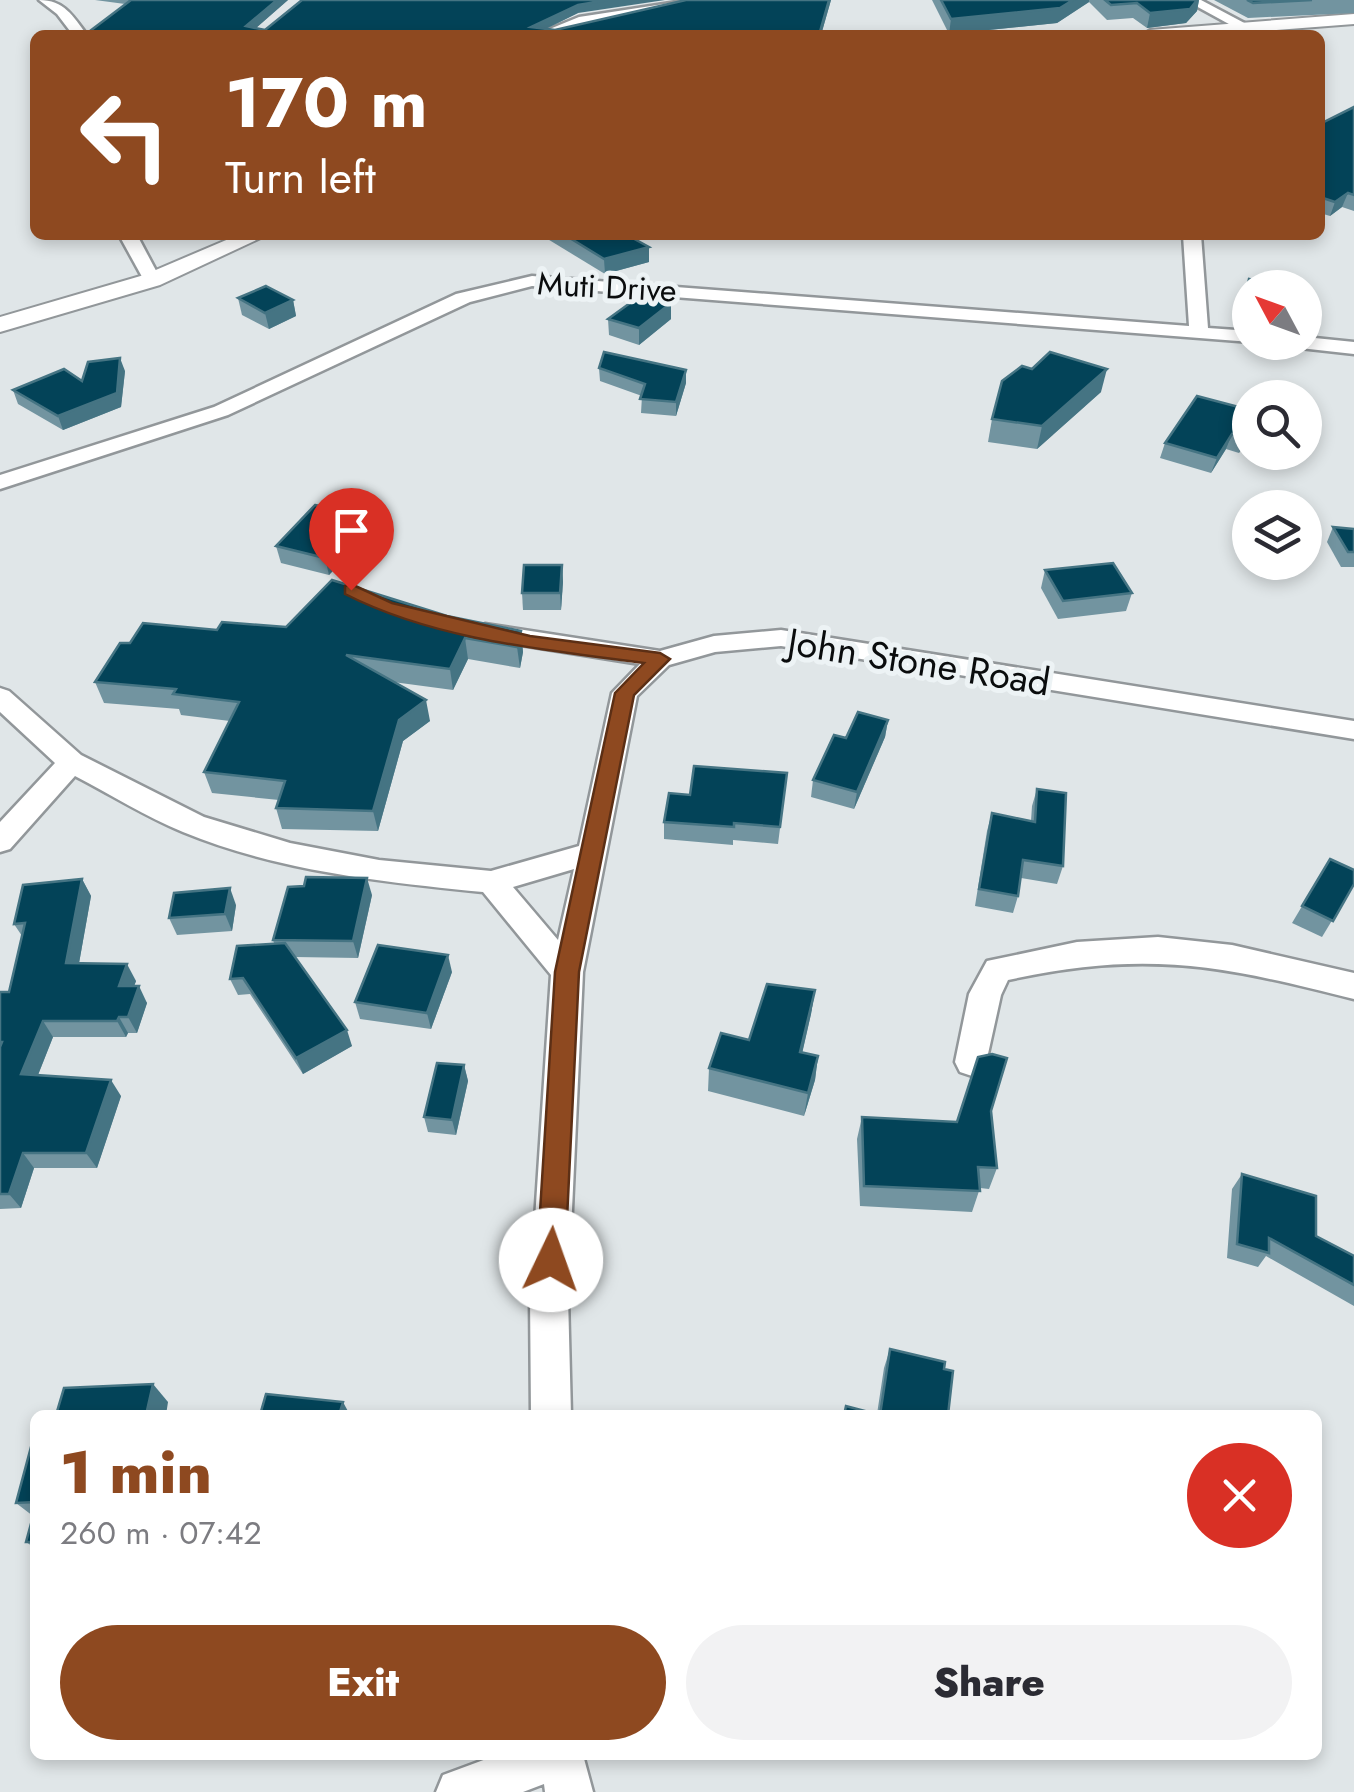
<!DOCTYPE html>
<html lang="en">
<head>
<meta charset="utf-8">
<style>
	:root { --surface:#fff; --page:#f2f2f3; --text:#2b2b33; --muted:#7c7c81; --accent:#8e4920 }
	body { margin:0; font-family:Jost,sans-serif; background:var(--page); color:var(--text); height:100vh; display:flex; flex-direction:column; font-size:38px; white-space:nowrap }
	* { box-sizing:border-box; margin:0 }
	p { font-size:32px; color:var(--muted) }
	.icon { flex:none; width:55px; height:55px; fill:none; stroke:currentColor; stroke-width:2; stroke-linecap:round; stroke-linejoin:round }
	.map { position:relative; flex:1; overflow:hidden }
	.drawer { position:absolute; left:30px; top:1410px; width:1292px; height:350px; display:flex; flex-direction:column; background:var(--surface); border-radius:15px; box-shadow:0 5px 15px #0003 }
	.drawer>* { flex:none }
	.top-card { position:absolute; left:30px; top:30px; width:1295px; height:210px; border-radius:15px; box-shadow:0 5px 15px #0003; background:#8e4920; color:#fff; overflow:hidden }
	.needle { width:65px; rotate:311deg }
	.controls { position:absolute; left:1232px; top:270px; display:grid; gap:20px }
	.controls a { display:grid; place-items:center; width:90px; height:90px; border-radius:50%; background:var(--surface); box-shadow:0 5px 15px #0003; font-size:50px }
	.pin { position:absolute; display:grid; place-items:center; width:85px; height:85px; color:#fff; margin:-102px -42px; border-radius:50% 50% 50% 0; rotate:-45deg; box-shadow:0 0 10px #0007 }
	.pin .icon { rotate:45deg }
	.me { position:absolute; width:110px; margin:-55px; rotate:3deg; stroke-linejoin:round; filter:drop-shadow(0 0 8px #0008) }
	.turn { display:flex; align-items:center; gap:35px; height:210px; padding:0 30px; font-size:45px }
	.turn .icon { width:130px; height:130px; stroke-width:2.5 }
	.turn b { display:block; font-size:70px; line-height:85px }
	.round { display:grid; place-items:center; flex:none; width:105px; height:105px; border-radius:52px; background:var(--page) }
	.overview { display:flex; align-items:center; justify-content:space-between; height:170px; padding:0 30px }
	h1 { font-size:60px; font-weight:800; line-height:75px; color:var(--accent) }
	.button { display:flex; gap:20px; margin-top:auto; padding:20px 30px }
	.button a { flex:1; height:115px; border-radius:60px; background:var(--accent); color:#fff; font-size:40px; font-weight:800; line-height:115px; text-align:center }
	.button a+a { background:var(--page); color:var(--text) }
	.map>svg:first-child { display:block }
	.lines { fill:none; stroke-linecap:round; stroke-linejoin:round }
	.minor-casing { stroke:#92979a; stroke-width:5 }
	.major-casing { stroke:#92979a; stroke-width:4 }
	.minor { fill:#fff; fill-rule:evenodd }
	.major { fill:#fff; fill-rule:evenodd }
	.wall { fill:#7294a0 }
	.shaded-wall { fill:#457483 }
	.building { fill:#034358; stroke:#457483; stroke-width:2.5 }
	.route { fill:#8e4920; stroke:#5c2f15; stroke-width:2.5 }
	.labels { text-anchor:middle; stroke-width:10; stroke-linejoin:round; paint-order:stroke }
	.far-street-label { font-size:32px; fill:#0a0c0d; stroke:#edf3f5 }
	.street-label { font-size:38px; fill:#0a0c0d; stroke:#edf3f5 }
</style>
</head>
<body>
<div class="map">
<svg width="1354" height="1792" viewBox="0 0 1354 1792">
	<rect width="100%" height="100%" fill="#e0e6e8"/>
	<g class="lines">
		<defs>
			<g id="minor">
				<path d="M 39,0 C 64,0 73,16 87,35 L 73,35 L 57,14 Z"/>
				<path d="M 690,0 L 721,0 L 582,25 L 554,35 L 535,35 L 579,17 Z"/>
				<path d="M 1185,0 L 1201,0 L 1250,26 L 1238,29 Z"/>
				<path d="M 119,235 L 137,235 L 161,280 L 158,284 L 146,284 Z"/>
				<path d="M 1183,235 L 1201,235 L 1208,328 L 1250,331 L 1251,342 L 532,286 L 470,302 L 228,415 L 0,489 L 0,475 L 214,407 L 456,294 L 532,276 L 1189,326 Z"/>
				<path d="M 1305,337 L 1354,342 L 1354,354 L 1300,348 L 1291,342 L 1305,342 Z"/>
				<path d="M 485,624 L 660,651 L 714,636 L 781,630 L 1354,721 L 1354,739 L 781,646 L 715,652 L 669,665 L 637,696 L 583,972 L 568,1296 L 571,1415 L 531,1415 L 530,1296 L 551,975 L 483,892 C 382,882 278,871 183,832 C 146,817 110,794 75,776 L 10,849 L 0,852 L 0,822 L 55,763 L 0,712 L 0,688 L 9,691 L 81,755 L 204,817 L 290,843 L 379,860 L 491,871 L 579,846 L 612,693 L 640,664 L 476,638 L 473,632 ZM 574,869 L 558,940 L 513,887 Z"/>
				<path d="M 1158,937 L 1232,945 L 1354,973 L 1354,999 C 1220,965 1146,950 1008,980 L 1001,995 L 984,1072 L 972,1076 L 960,1072 L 955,1062 L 969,994 L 987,961 L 1077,942 Z"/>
				<path d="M 497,1755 L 583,1755 L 593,1792 L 545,1792 L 544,1784 L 523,1792 L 436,1792 L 443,1775 Z"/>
			</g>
			<g id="major">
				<path d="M 1354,14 L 1354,24 L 1214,35 L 1142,35 L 1150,30 Z"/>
				<path d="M 238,235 L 267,235 L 160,285 L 0,332 L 0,317 L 144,275 Z"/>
			</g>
		</defs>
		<!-- minor casing -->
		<use href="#minor" class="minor-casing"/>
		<!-- major casing -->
		<use href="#major" class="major-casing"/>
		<!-- minor -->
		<use href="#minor" class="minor"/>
		<!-- major -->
		<use href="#major" class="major"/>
	</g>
	<!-- wall -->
	<g class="wall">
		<path d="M 95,0 L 288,0 L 256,28 L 265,30 L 578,13 L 546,29 L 555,30 L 685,0 L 831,0 L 821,35 L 86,35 L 125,4 Z"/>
		<path d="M 932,0 L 1199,0 L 1197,11 L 1186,23 L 1147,28 L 1133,18 L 1107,20 L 1089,2 L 1057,23 L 949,34 Z"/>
		<path d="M 1214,0 L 1354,0 L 1354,13 L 1248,18 Z"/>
		<path d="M 1354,107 L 1354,211 L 1342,207 L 1330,216 L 1320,213 L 1320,124 Z"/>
		<path d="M 541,235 L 627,235 L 649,262 L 605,274 Z"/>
		<path d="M 1249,279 L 1250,288 L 1250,320 L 1240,318 L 1244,293 Z"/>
		<path d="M 238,298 L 293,300 L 296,316 L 269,329 L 242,315 Z"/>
		<path d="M 671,303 L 671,319 L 639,345 L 609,335 L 608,319 Z"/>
		<path d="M 599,368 L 686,383 L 676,416 L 641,413 L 642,396 L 600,381 Z"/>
		<path d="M 1032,369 L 1101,392 L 1037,449 L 988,442 L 992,419 Z"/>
		<path d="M 125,371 L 121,407 L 63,430 L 18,404 L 13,390 L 82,381 Z"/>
		<path d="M 1250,410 L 1250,434 L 1239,453 L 1226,449 L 1211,473 L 1160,458 L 1165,443 Z"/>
		<path d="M 1333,527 L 1354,529 L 1354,567 L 1341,567 L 1327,542 Z"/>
		<path d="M 368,533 L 329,575 L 281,563 L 276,546 Z"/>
		<path d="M 562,565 L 563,582 L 561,610 L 523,610 L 522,593 Z"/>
		<path d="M 1045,570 L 1132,593 L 1126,611 L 1058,619 L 1041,588 Z"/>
		<path d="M 447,616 L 521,631 L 523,652 L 520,668 L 468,659 L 453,690 L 393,682 L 430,721 L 403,741 L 378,831 L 282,829 L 276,808 L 279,800 L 212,793 L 204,772 L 230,721 L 181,715 L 179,709 L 104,703 L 95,682 L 130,643 L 217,630 L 286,627 Z"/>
		<path d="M 888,720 L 885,737 L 854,809 L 811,797 L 813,780 L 846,738 Z"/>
		<path d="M 787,773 L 778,844 L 733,840 L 733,845 L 664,839 L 664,822 L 690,795 Z"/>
		<path d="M 1037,789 L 1063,866 L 1057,884 L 1021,878 L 1018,896 L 1013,913 L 975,906 L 987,831 L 992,813 L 1031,821 L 1032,806 Z"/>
		<path d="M 1330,859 L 1354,884 L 1322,937 L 1292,923 Z"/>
		<path d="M 82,879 L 91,896 L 79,963 L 136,981 L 134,986 L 147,1003 L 137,1033 L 128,1033 L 126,1037 L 53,1037 L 38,1075 L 121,1096 L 97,1168 L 34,1168 L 21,1208 L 0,1209 L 0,992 L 9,992 L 22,936 L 14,924 Z"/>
		<path d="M 372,895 L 358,958 L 295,957 L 352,1046 L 303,1074 L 250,994 L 238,995 L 230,979 L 274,943 L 273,940 Z"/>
		<path d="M 236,905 L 232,931 L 177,935 L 169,918 Z"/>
		<path d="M 452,972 L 431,1029 L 360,1019 L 355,1002 Z"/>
		<path d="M 815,990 L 811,1014 L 802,1053 L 818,1056 L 815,1080 L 804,1116 L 708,1091 L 709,1068 L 749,1040 Z"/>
		<path d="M 464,1065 L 468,1081 L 456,1135 L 428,1132 L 424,1117 Z"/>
		<path d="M 991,1111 L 997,1168 L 989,1189 L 980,1188 L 972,1212 L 860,1206 L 857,1139 L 862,1117 L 957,1122 Z"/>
		<path d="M 1242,1174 L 1316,1236 L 1354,1256 L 1354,1306 L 1266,1256 L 1258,1267 L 1227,1258 L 1232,1189 Z"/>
		<path d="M 890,1349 L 944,1369 L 948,1415 L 843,1415 L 846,1406 L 877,1414 L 884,1368 Z"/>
		<path d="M 35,1432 L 35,1548 L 26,1542 L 33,1516 L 16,1503 Z"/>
	</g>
	<!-- shaded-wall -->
	<g class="shaded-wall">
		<path d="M 277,0 L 288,0 L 248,35 L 246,26 Z"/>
		<path d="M 608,0 L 665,0 L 578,13 L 533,35 L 531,27 L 578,5 Z"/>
		<path d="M 829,0 L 831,0 L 821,35 L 819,35 Z"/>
		<path d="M 1073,0 L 1089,0 L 1089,2 L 1057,23 L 949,34 L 951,19 Z"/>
		<path d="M 1199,0 L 1197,11 L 1186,23 L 1147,28 L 1150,13 Z"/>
		<path d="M 1348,193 L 1342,207 L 1330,216 L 1335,202 Z"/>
		<path d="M 649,247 L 649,262 L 605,274 L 604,259 Z"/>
		<path d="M 293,300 L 296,316 L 269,329 L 265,313 Z"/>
		<path d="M 671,303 L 671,319 L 639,345 L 639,328 Z"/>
		<path d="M 120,358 L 125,371 L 121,407 L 63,430 L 58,416 Z"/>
		<path d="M 1107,369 L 1101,392 L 1037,449 L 1042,426 Z"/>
		<path d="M 686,370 L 686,383 L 676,416 L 676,402 Z"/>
		<path d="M 1250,428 L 1250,434 L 1239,453 L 1244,437 Z"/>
		<path d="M 1232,434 L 1226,449 L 1211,473 L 1217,458 Z"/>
		<path d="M 364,515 L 368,533 L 329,575 L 325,558 Z"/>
		<path d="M 562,565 L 563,582 L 561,610 L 560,593 Z"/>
		<path d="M 521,631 L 523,652 L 520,668 L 517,647 Z"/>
		<path d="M 465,638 L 468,659 L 453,690 L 450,669 Z"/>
		<path d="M 426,700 L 430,721 L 403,741 L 378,831 L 373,811 L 399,720 Z"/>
		<path d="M 888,720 L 885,737 L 854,809 L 857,792 Z"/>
		<path d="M 367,878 L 372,895 L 358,958 L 353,941 Z"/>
		<path d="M 82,879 L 91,896 L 76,980 L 66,963 Z"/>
		<path d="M 230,888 L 236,905 L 232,931 L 225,914 Z"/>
		<path d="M 448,955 L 452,972 L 431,1029 L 427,1013 Z"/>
		<path d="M 127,964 L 136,981 L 128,1002 L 119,986 Z"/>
		<path d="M 139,986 L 147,1003 L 137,1033 L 128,1017 Z"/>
		<path d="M 815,990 L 811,1014 L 797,1076 L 800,1052 Z"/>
		<path d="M 119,1017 L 128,1033 L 126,1037 L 117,1021 Z"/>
		<path d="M 43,1021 L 53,1037 L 32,1090 L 21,1074 Z"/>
		<path d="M 347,1030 L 352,1046 L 303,1074 L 296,1058 Z"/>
		<path d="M 818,1056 L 815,1080 L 804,1116 L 808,1093 Z"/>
		<path d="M 464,1065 L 468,1081 L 456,1135 L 452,1120 Z"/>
		<path d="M 111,1080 L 121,1096 L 97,1168 L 86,1153 Z"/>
		<path d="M 23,1153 L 34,1168 L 21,1208 L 9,1194 Z"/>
		<path d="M 153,1384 L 168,1402 L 166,1415 L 146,1415 Z"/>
		<path d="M 343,1402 L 350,1415 L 339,1415 Z"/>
	</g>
	<!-- building -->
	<g class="building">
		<path d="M 131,0 L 277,0 L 246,26 L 265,30 L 302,0 L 608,0 L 578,5 L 531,27 L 555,30 L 686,0 L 829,0 L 819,35 L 86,34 Z"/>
		<path d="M 941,0 L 1073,0 L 1060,8 L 951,19 Z"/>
		<path d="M 1105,0 L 1197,0 L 1190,9 L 1150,13 L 1137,3 L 1111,5 Z"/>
		<path d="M 1247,0 L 1312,0 L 1253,3 Z"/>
		<path d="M 1354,107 L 1354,195 L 1348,193 L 1335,202 L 1320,197 L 1320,124 Z"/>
		<path d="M 565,235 L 627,235 L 649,247 L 604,259 Z"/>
		<path d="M 1249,279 L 1276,283 L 1275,288 L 1250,288 L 1250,305 L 1244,304 Z"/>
		<path d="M 266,286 L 293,300 L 265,313 L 238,298 Z"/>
		<path d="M 641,295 L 671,303 L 639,328 L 608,319 Z"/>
		<path d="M 604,352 L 686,370 L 676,402 L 640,399 L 645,384 L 599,368 Z"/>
		<path d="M 1050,352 L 1107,369 L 1042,426 L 992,419 L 1002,381 L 1022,366 L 1032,369 Z"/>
		<path d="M 120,358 L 117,393 L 58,416 L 13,390 L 64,369 L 82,381 L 88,362 Z"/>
		<path d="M 1197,396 L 1250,410 L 1250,428 L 1244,437 L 1232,434 L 1217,458 L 1165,443 Z"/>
		<path d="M 315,505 L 364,515 L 325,558 L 276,546 Z"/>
		<path d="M 1333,527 L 1354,529 L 1354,552 L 1348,552 Z"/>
		<path d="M 1113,563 L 1132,593 L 1063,601 L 1045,570 Z"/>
		<path d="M 524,565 L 562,565 L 560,593 L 522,593 Z"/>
		<path d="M 332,580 L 447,616 L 521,631 L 517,647 L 465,638 L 450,669 L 346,655 L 426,700 L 399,720 L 373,811 L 276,808 L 285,781 L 204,772 L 239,702 L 173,694 L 176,689 L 95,682 L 120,643 L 130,643 L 143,623 L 217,630 L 222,622 L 286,627 Z"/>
		<path d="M 858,712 L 888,720 L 857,792 L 813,780 L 834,735 L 846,738 Z"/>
		<path d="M 694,766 L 787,773 L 780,827 L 734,823 L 734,827 L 664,822 L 669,793 L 690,795 Z"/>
		<path d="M 1037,789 L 1066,793 L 1063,866 L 1023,860 L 1018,896 L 979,889 L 992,813 L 1035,822 Z"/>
		<path d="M 1330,859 L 1354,870 L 1354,884 L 1333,921 L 1302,906 Z"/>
		<path d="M 306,877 L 367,878 L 353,941 L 273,940 L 288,887 L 304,886 Z"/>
		<path d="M 82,879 L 66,963 L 127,964 L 119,986 L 139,986 L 128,1017 L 119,1017 L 117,1021 L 43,1021 L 21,1074 L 111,1080 L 86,1153 L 23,1153 L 9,1194 L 0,1194 L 0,1047 L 2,1042 L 0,1042 L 0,992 L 9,992 L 25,923 L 14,924 L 23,885 Z"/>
		<path d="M 230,888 L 225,914 L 169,918 L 174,893 Z"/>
		<path d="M 285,943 L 347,1030 L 296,1058 L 243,978 L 230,979 L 237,946 Z"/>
		<path d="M 378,945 L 448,955 L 427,1013 L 355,1002 Z"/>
		<path d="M 767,984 L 815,990 L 800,1052 L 818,1056 L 808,1093 L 709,1068 L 721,1033 L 749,1040 Z"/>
		<path d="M 992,1054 L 1007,1058 L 991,1111 L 997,1168 L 978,1167 L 980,1191 L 864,1186 L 862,1117 L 957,1122 L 978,1057 Z"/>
		<path d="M 437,1063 L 464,1065 L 452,1120 L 424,1117 Z"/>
		<path d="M 1242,1174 L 1316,1196 L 1316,1236 L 1354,1256 L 1354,1285 L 1269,1238 L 1269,1253 L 1237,1244 Z"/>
		<path d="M 890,1349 L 945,1362 L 944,1369 L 953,1371 L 948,1415 L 844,1415 L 846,1406 L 880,1415 Z"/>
		<path d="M 153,1384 L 146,1415 L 56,1415 L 64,1388 Z"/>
		<path d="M 266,1394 L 343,1402 L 339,1415 L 260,1415 Z"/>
		<path d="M 35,1432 L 35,1502 L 16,1503 Z"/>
		<path d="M 35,1509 L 35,1542 L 26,1542 Z"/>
	</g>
	<!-- route -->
	<path class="route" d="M 351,584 L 392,603 L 530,636 L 660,653 L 670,659 L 634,695 L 579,972 L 565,1260 L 561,1270 L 551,1273 L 541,1270 L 537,1260 L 555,972 L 615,693 L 644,663 C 545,650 435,640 345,594 L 345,586 Z"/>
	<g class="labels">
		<!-- far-street labels -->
		<g class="far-street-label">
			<text transform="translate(607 287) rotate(3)" y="11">Muti Drive</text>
		</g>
		<!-- street labels -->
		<g class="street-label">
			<text transform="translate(919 662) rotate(9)" y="13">John Stone Road</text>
		</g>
	</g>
</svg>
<div class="controls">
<a><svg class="needle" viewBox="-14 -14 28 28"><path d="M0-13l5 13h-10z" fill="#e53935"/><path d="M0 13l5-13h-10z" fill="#7c7c81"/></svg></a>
<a><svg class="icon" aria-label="search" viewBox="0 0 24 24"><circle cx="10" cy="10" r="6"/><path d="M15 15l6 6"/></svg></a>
<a><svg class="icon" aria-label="layers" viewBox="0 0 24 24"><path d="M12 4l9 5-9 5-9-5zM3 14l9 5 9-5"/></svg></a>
</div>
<div class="pin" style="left:351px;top:590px;background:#d93025"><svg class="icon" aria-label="arrive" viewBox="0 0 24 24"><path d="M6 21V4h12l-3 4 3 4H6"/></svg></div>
<svg class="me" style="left:551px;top:1260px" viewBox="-20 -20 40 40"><circle r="19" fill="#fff"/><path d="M0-13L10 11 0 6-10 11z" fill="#8e4920"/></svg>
<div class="top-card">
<div class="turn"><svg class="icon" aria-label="left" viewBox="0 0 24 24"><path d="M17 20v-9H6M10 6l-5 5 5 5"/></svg><div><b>170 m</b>Turn left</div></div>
</div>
<section class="drawer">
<div class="overview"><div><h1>1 min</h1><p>260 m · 07:42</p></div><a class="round" style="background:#d93025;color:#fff"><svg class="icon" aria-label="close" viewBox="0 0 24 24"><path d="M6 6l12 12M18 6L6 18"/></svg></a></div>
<div class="button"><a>Exit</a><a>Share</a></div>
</section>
</div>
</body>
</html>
